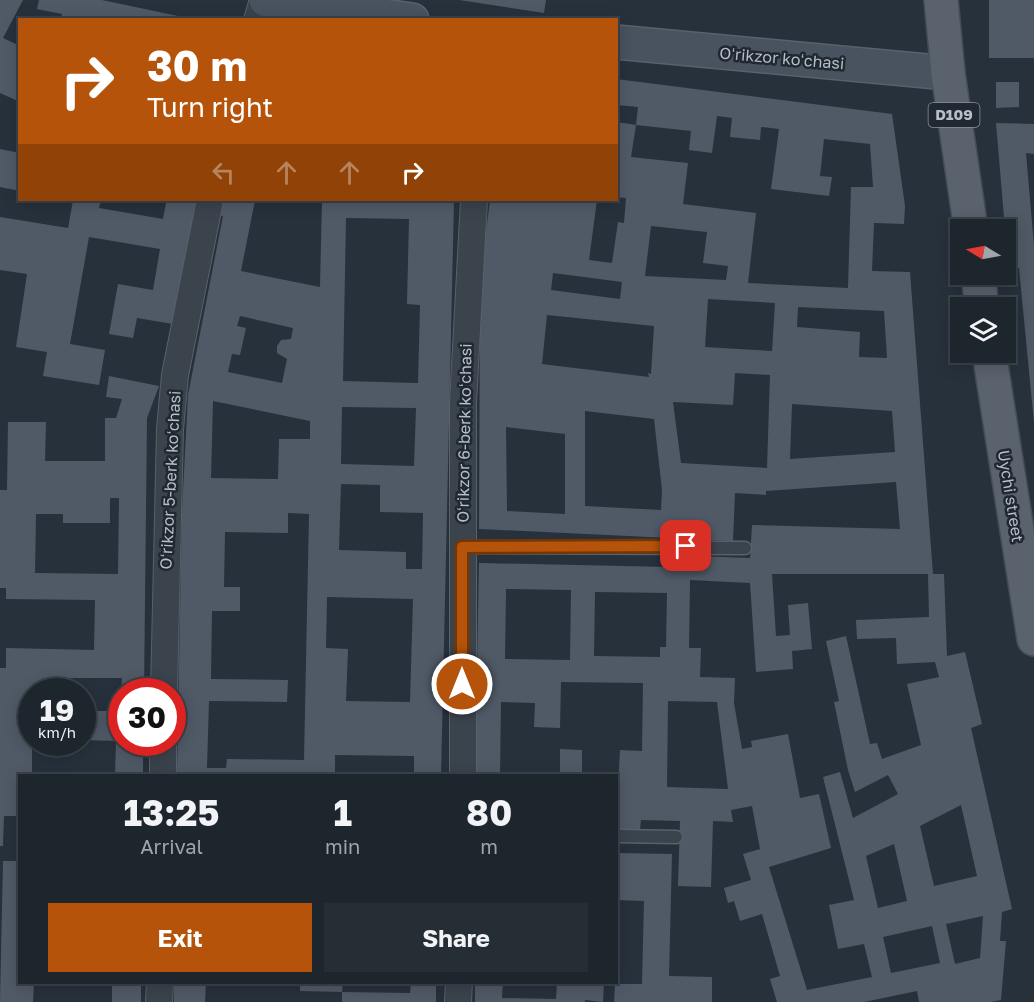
<!DOCTYPE html>
<html lang="en">
<head>
<meta charset="utf-8">
<style>
	:root { --surface:#1d252d; --page:#252d35; --text:#f1f3f6; --muted:#a0a5aa; --line:#3b4249; --accent:#b45309 }
	body { margin:0; font-family:"Golos Text",sans-serif; background:var(--page); color:var(--text); height:100vh; display:flex; flex-direction:column; font-size:22px; white-space:nowrap }
	* { box-sizing:border-box; margin:0 }
	p { font-size:20px; color:var(--muted) }
	.icon { flex:none; width:33px; height:33px; fill:none; stroke:currentColor; stroke-width:2; stroke-linecap:round; stroke-linejoin:round }
	.map { position:relative; flex:1; overflow:hidden }
	.drawer { position:absolute; left:18px; top:774px; width:600px; height:210px; display:flex; flex-direction:column; background:var(--surface); border-radius:0px; box-shadow:0 3px 15px #0003,0 0 0 2px var(--line) }
	.drawer>* { flex:none }
	.top-card { position:absolute; left:18px; top:18px; width:600px; height:183px; border-radius:0px; box-shadow:0 3px 15px #0003,0 0 0 2px var(--line); background:#b45309; color:#fff; overflow:hidden }
	.needle { width:39px; rotate:280deg }
	.tools { position:absolute; left:950px; top:219px; display:grid; gap:12px }
	.tools a { display:grid; place-items:center; width:66px; height:66px; border-radius:0px; background:var(--surface); box-shadow:0 3px 15px #0003,0 0 0 2px var(--line); font-size:30px }
	.speed { position:absolute; left:18px; top:678px; display:flex; gap:12px; font-size:30px; font-weight:700; text-align:center }
	.speed>* { display:grid; place-content:center; width:78px; height:78px; border-radius:50%; background:var(--surface); box-shadow:0 3px 15px #0003,0 0 0 2px var(--line); line-height:1 }
	.speed small { font-size:15px; font-weight:400 }
	.speed .limit { border:9px solid #d22; background:#fff; color:#111 }
	.pin { position:absolute; display:grid; place-items:center; width:51px; height:51px; color:#fff; margin:-26px; border-radius:12px; box-shadow:0 3px 9px #0006 }
	.me { position:absolute; width:66px; margin:-33px; rotate:0deg; stroke-linejoin:round; filter:drop-shadow(0 0 4px #0008) }
	.turn { display:flex; align-items:center; gap:21px; height:126px; padding:0 30px; font-size:27px }
	.turn .icon { width:78px; height:78px; stroke-width:2.5 }
	.turn b { display:block; font-size:42px; line-height:51px }
	.lanes { display:flex; align-items:center; height:57px; padding:0 30px; background:#0003; justify-content:center; gap:30px; direction:ltr }
	.lanes .off { opacity:.35 }
	.eta { display:flex; justify-content:space-evenly; align-items:center; height:102px; text-align:center }
	.eta b { font-size:36px; font-weight:700; line-height:42px }
	.primary-button { display:flex; gap:12px; margin-top:auto; padding:12px 30px }
	.primary-button a { flex:1; height:69px; border-radius:0px; background:var(--accent); color:#fff; font-size:24px; font-weight:700; line-height:69px; text-align:center }
	.primary-button a+a { background:var(--page); color:var(--text) }
	.map>svg:first-child { display:block }
	.building { fill:#505a67; fill-rule:evenodd }
	.lines { fill:none; stroke-linecap:round; stroke-linejoin:round }
	.lane-casing { stroke:#59616b; stroke-width:15 }
	.street-casing { stroke:#59616b; stroke-width:28 }
	.secondary-casing { stroke:#59616b; stroke-width:36 }
	.primary-casing { stroke:#444c56; stroke-width:36 }
	.lane { stroke:#3b434d; stroke-width:12 }
	.street { stroke:#3b434d; stroke-width:26 }
	.secondary { stroke:#49525f; stroke-width:33 }
	.primary { stroke:#59626d; stroke-width:33 }
	.route-casing { stroke:#753606; stroke-width:15 }
	.route { stroke:#b45309; stroke-width:10 }
	.labels { text-anchor:middle; stroke-width:5; stroke-linejoin:round; paint-order:stroke }
	.shield { fill:#202832; stroke:#8a919b; stroke-width:1.5 }
	.shield-label { font-size:15px; font-weight:bold; fill:#b7bec8 }
	.street-label { font-size:16px; fill:#b7bec8; stroke:#202832 }
</style>
</head>
<body>
<div class="map">
<svg width="1034" height="1002" viewBox="0 0 1034 1002">
	<rect width="100%" height="100%" fill="#27313c"/>
	<!-- building -->
	<g class="building">
		<path d="M 0,0 L 23,0 L 3,38 L 20,46 L 20,102 L 0,93 Z"/>
		<path d="M 39,0 L 102,0 L 197,20 L 61,20 L 62,14 L 37,9 Z"/>
		<path d="M 459,0 L 546,0 L 544,13 Z"/>
		<rect x="989" y="0" width="45" height="58"/>
		<path d="M 616,79 L 892,114 L 905,206 L 904,224 L 874,223 L 872,271 L 910,272 L 933,574 L 944,574 L 947,656 L 965,652 L 982,724 L 971,728 L 1012,909 L 1002,912 L 1000,941 L 1006,941 L 1001,1000 L 991,1002 L 919,1002 L 917,991 L 864,1002 L 777,1002 L 770,979 L 780,976 L 762,914 L 740,921 L 734,901 L 728,903 L 724,888 L 751,880 L 743,854 L 760,849 L 752,806 L 731,810 L 733,822 L 713,821 L 711,887 L 678,886 L 680,821 L 641,820 L 640,829 L 616,829 L 620,750 L 642,751 L 643,683 L 561,682 L 560,728 L 534,727 L 535,703 L 501,702 L 500,776 L 475,776 L 479,563 L 668,567 L 668,555 L 750,558 L 752,525 L 900,529 L 896,482 L 766,491 L 766,495 L 735,493 L 733,541 L 479,529 L 480,281 L 490,200 L 597,200 L 589,260 L 612,263 L 618,222 L 624,223 L 626,198 L 616,197 L 617,122 L 636,125 L 631,157 L 688,163 L 683,204 L 756,213 L 748,283 L 848,288 L 851,187 L 873,187 L 870,144 L 824,139 L 820,176 L 832,177 L 829,196 L 771,189 L 779,129 L 761,127 L 760,140 L 730,137 L 732,118 L 717,116 L 712,153 L 689,150 L 691,131 L 636,125 L 638,107 L 616,105 ZM 651,226 L 707,232 L 703,263 L 728,266 L 726,280 L 645,276 ZM 553,273 L 622,282 L 620,299 L 551,290 ZM 708,299 L 775,303 L 772,351 L 705,347 ZM 798,307 L 884,311 L 887,358 L 859,357 L 860,332 L 797,327 ZM 547,315 L 654,326 L 651,374 L 648,373 L 649,377 L 542,364 ZM 735,373 L 770,375 L 767,468 L 681,463 L 673,402 L 733,405 ZM 792,404 L 892,411 L 895,452 L 790,459 ZM 585,411 L 654,419 L 662,490 L 661,510 L 585,506 ZM 506,427 L 565,434 L 565,514 L 507,511 ZM 772,574 L 928,574 L 929,617 L 856,620 L 857,639 L 896,638 L 897,664 L 935,662 L 939,677 L 907,684 L 921,745 L 882,759 L 877,743 L 870,744 L 846,636 L 826,641 L 839,701 L 834,702 L 848,770 L 855,792 L 888,775 L 898,794 L 853,818 L 840,772 L 823,777 L 854,900 L 829,905 L 838,949 L 864,944 L 872,977 L 807,990 L 769,867 L 831,848 L 819,794 L 800,798 L 788,734 L 751,741 L 752,747 L 742,749 L 734,703 L 735,678 L 700,677 L 701,648 L 689,648 L 690,580 L 750,583 L 756,672 L 793,669 L 792,651 L 812,649 L 808,603 L 788,605 L 790,635 L 776,636 ZM 506,589 L 571,590 L 570,660 L 505,659 ZM 595,592 L 667,593 L 666,647 L 660,647 L 660,657 L 594,656 ZM 668,701 L 717,702 L 728,789 L 667,787 ZM 961,805 L 977,876 L 934,886 L 920,826 ZM 894,844 L 907,901 L 878,908 L 866,856 ZM 983,916 L 980,958 L 955,964 L 946,924 ZM 932,926 L 940,963 L 891,973 L 883,937 Z"/>
		<path d="M 996,82 L 1019,82 L 1019,107 L 996,108 Z"/>
		<path d="M 996,123 L 1034,124 L 1034,154 L 1026,153 L 1034,246 L 1034,423 L 1019,268 L 1013,269 L 1010,229 L 1005,229 Z"/>
		<path d="M 0,149 L 20,153 L 17,167 L 20,168 L 20,191 L 0,187 Z"/>
		<path d="M 73,200 L 101,200 L 99,208 L 163,219 L 166,203 L 123,200 L 198,200 L 173,324 L 137,318 L 133,338 L 109,334 L 118,284 L 153,290 L 160,249 L 89,237 L 70,344 L 105,350 L 99,385 L 43,376 L 47,352 L 16,347 L 27,274 L 0,270 L 0,217 L 68,228 Z"/>
		<path d="M 222,200 L 255,200 L 241,271 L 320,287 L 322,200 L 454,200 L 441,776 L 414,776 L 414,756 L 335,755 L 335,776 L 177,776 L 182,511 L 188,395 L 223,216 L 219,215 ZM 346,218 L 409,219 L 407,304 L 420,305 L 418,383 L 343,381 ZM 240,316 L 293,328 L 291,339 L 281,340 L 277,346 L 277,353 L 287,359 L 282,383 L 228,372 L 232,354 L 240,355 L 246,328 L 237,326 ZM 213,401 L 310,421 L 310,439 L 279,439 L 278,479 L 211,478 ZM 342,407 L 416,408 L 414,466 L 341,464 ZM 341,484 L 380,485 L 380,512 L 423,513 L 422,569 L 406,569 L 406,552 L 339,550 ZM 288,513 L 309,514 L 304,760 L 227,759 L 226,768 L 207,768 L 209,701 L 287,702 L 288,680 L 211,679 L 212,611 L 240,611 L 240,587 L 224,587 L 225,532 L 288,533 ZM 327,597 L 413,599 L 410,702 L 346,701 L 348,649 L 326,648 Z"/>
		<path d="M 109,376 L 159,386 L 147,418 L 144,692 L 121,692 L 122,678 L 43,678 L 43,692 L 32,692 L 32,776 L 20,776 L 20,816 L 4,816 L 3,846 L 0,846 L 0,668 L 6,668 L 6,648 L 94,650 L 95,600 L 6,599 L 6,588 L 0,588 L 0,490 L 7,490 L 8,422 L 46,422 L 45,461 L 105,461 L 105,418 L 116,418 L 122,399 L 106,397 ZM 110,498 L 119,498 L 118,574 L 35,573 L 36,514 L 63,514 L 63,523 L 110,523 Z"/>
		<path d="M 82,711 L 122,711 L 122,742 L 143,742 L 143,776 L 115,776 L 116,741 L 82,740 Z"/>
		<path d="M 560,749 L 582,750 L 582,776 L 560,776 Z"/>
		<path d="M 616,853 L 672,854 L 669,976 L 712,977 L 712,1002 L 614,1002 L 615,984 L 642,984 L 644,901 L 616,900 Z"/>
		<path d="M 3,861 L 20,861 L 20,982 L 34,982 L 33,1002 L 0,1002 Z"/>
		<path d="M 69,982 L 141,982 L 141,1002 L 112,1002 L 112,985 Z"/>
		<path d="M 174,982 L 206,982 L 205,1002 L 174,1002 Z"/>
		<path d="M 300,982 L 343,982 L 342,992 L 300,991 Z"/>
		<path d="M 411,982 L 436,982 L 436,1002 L 342,1002 L 342,992 L 410,993 Z"/>
		<path d="M 475,982 L 503,982 L 502,998 L 556,999 L 557,982 L 604,982 L 603,1002 L 585,1000 L 585,1002 L 475,1002 Z"/>
	</g>
	<g class="lines">
		<defs>
			<g id="lane">
				<path d="M 462,547 L 745,548"/>
				<path d="M 616,836 L 676,837"/>
			</g>
			<g id="street">
				<path d="M 257,20 L 263,0"/>
				<path d="M 164,692 L 170,429 L 175,375 L 210,200"/>
				<path d="M 163,776 L 163,742"/>
				<path d="M 463,776 L 463,403 L 474,200"/>
				<path d="M 159,1002 L 160,982"/>
				<path d="M 458,1002 L 459,982"/>
			</g>
			<g id="secondary">
				<path d="M 266,0 L 412,20"/>
				<path d="M 616,42 L 948,73"/>
			</g>
			<g id="primary">
				<path d="M 941,0 L 948,73 L 971,230"/>
				<path d="M 978,274 L 982,308"/>
				<path d="M 989,352 L 1034,639"/>
			</g>
		</defs>
		<!-- lane casing -->
		<use href="#lane" class="lane-casing"/>
		<!-- street casing -->
		<use href="#street" class="street-casing"/>
		<!-- secondary casing -->
		<use href="#secondary" class="secondary-casing"/>
		<!-- primary casing -->
		<use href="#primary" class="primary-casing"/>
		<!-- lane -->
		<use href="#lane" class="lane"/>
		<!-- street -->
		<use href="#street" class="street"/>
		<!-- secondary -->
		<use href="#secondary" class="secondary"/>
		<!-- primary -->
		<use href="#primary" class="primary"/>
	</g>
	<g class="lines">
		<defs>
			<path id="route" d="M 462,684 L 462,547 L 686,546"/>
		</defs>
		<!-- route casing -->
		<use href="#route" class="route-casing"/>
		<!-- route -->
		<use href="#route" class="route"/>
	</g>
	<g class="labels">
		<!-- shield labels -->
		<rect class="shield" x="928.5" y="103" width="51" height="24" rx="4.5"/>
		<g class="shield-label">
			<text x="954" y="120">D109</text>
		</g>
		<!-- street labels -->
		<g class="street-label">
			<text transform="translate(782 58) rotate(5)" y="6">Oʻrikzor koʻchasi</text>
			<text transform="translate(464 433) rotate(-89)" y="6">Oʻrikzor 6-berk koʻchasi</text>
			<text transform="translate(170 480) rotate(-87)" y="6">Oʻrikzor 5-berk koʻchasi</text>
			<text transform="translate(1011 496) rotate(81)" y="6">Uychi street</text>
		</g>
	</g>
</svg>
<div class="tools">
<a><svg class="needle" viewBox="-14 -14 28 28"><path d="M0-13l5 13h-10z" fill="#e53935"/><path d="M0 13l5-13h-10z" fill="#a0a5aa"/></svg></a>
<a><svg class="icon" aria-label="layers" viewBox="0 0 24 24"><path d="M12 4l9 5-9 5-9-5zM3 14l9 5 9-5"/></svg></a>
</div>
<div class="speed"><div>19<small>km/h</small></div><div class="limit">30</div></div>
<div class="pin" style="left:686px;top:546px;background:#d93025"><svg class="icon" aria-label="arrive" viewBox="0 0 24 24"><path d="M6 21V4h12l-3 4 3 4H6"/></svg></div>
<svg class="me" style="left:462px;top:684px" viewBox="-20 -20 40 40"><circle r="17" fill="#b45309" stroke="#fff" stroke-width="3"/><path d="M0-11L8 9 0 5-8 9z" fill="#fff"/></svg>
<div class="top-card">
<div class="turn"><svg class="icon" aria-label="right" viewBox="0 0 24 24"><path d="M7 20v-9h11M14 6l5 5-5 5"/></svg><div><b>30 m</b>Turn right</div></div>
<div class="lanes"><svg class="icon off" aria-label="left" viewBox="0 0 24 24"><path d="M17 20v-9H6M10 6l-5 5 5 5"/></svg><svg class="icon off" aria-label="ahead" viewBox="0 0 24 24"><path d="M12 20V5M6 11l6-6 6 6"/></svg><svg class="icon off" aria-label="ahead" viewBox="0 0 24 24"><path d="M12 20V5M6 11l6-6 6 6"/></svg><svg class="icon" aria-label="right" viewBox="0 0 24 24"><path d="M7 20v-9h11M14 6l5 5-5 5"/></svg></div>
</div>
<section class="drawer">
<div class="eta">
<div><b>13:25</b><p>Arrival</p></div>
<div><b>1</b><p>min</p></div>
<div><b>80</b><p>m</p></div>
</div>
<div class="primary-button"><a>Exit</a><a>Share</a></div>
</section>
</div>
</body>
</html>
